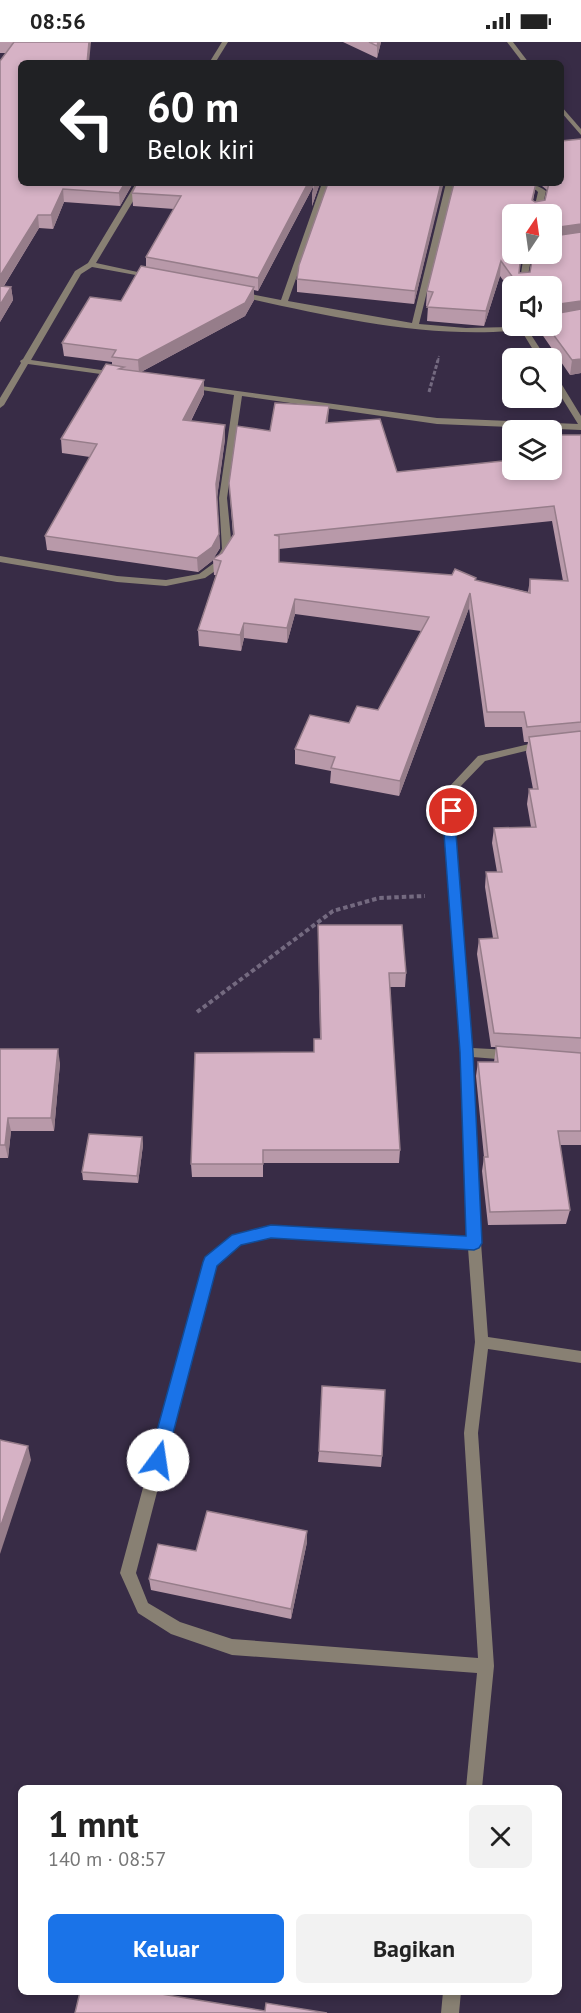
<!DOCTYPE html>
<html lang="id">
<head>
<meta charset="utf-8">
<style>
	:root { --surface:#fff; --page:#f2f2f2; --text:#222; --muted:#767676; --accent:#1a73e8 }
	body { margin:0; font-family:"PT Sans",sans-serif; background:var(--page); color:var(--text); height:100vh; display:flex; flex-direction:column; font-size:22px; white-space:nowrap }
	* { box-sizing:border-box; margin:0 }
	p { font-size:20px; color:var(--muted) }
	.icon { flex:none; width:33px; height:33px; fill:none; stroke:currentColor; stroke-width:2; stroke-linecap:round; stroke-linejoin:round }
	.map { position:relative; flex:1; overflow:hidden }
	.panel { position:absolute; left:18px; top:1743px; width:544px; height:210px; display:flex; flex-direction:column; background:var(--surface); border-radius:9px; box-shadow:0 3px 9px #0003 }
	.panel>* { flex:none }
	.banner { position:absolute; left:18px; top:18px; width:546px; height:126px; border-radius:9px; box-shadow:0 3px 9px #0003; background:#202124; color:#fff; overflow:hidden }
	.needle { width:39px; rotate:13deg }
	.controls { position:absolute; left:502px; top:162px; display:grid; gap:12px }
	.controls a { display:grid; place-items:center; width:60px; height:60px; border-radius:9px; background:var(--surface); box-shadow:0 3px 9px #0003; font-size:30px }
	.pin { position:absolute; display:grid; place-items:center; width:51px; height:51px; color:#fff; margin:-26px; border:3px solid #fff; border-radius:50%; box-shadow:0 2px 6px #0007 }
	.me { position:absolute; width:66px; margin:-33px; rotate:14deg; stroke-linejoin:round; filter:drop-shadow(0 0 4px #0008) }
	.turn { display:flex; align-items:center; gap:21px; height:126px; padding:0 30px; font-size:27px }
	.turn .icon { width:78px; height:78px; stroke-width:2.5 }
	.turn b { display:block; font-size:42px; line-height:51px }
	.round { display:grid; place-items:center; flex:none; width:63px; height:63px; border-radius:9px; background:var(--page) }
	.head { display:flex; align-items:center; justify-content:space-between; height:102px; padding:0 30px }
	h1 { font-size:36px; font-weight:800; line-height:45px }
	.action { display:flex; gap:12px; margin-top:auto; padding:12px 30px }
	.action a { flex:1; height:69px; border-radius:9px; background:var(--accent); color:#fff; font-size:24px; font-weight:800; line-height:69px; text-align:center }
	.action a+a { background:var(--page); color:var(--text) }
	.status { display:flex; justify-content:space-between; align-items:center; height:42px; padding:0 30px; background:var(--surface); direction:ltr }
	.status svg { height:16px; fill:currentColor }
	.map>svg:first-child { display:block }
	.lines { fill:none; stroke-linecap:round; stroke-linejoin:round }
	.path-far2 { stroke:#746a80; stroke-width:2; stroke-dasharray:3 1.5; stroke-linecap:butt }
	.path-far1 { stroke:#746a80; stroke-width:3; stroke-dasharray:4 2; stroke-linecap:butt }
	.path { stroke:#746a80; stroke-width:4; stroke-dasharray:4.5 3; stroke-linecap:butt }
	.street { fill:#888073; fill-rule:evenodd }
	.wall { fill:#b899a9; fill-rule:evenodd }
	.shaded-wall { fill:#967d8a }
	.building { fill:#d6b2c5; stroke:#967d8a; stroke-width:1.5; fill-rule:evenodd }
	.route { fill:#1a73e8; stroke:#114b97; stroke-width:1.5 }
</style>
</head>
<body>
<div class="status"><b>08:56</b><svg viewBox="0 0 49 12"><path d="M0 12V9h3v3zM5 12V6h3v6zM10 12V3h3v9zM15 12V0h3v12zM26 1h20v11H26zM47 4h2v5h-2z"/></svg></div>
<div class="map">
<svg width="581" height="1971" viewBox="0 0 581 1971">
	<rect width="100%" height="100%" fill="#382c46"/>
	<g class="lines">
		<!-- path-far2 -->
		<path class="path-far2" d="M 438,319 L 439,314"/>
		<!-- path-far1 -->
		<path class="path-far1" d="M 429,350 L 438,318"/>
		<!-- path -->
		<path class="path" d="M 197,970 L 333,869 L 379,856 L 425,854"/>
		<!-- street -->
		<g class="street">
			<path d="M 222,0 L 228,0 L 215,21 L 209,21 Z"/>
			<path d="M 507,0 L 513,0 L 529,21 L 523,21 Z"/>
			<path d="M 561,64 L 581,87 L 581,93 L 561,70 Z"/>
			<path d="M 136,141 L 144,141 L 96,221 L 156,234 L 152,236 L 92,225 L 81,232 L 31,318 L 115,330 L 119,332 L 115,334 L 28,322 L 4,363 L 0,366 L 0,356 L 21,321 L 20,319 L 23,317 L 75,229 L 88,221 Z"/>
			<path d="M 322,141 L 330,141 L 288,259 L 412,281 L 446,141 L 454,141 L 419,282 L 466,286 L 545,284 L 544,286 L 528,288 L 546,316 L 538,316 L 521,288 C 430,298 326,274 237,254 L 237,250 L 240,250 L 281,258 Z"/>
			<path d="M 490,141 C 506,141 534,138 546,149 L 541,172 L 533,172 L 538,150 L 536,148 L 494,143 Z"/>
			<path d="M 524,212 L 532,212 L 526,244 L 519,244 Z"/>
			<path d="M 552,331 L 556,333 L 581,374 L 581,388 L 437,382 L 242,354 L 227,456 L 232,507 L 221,525 L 205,536 L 166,544 L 117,540 L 0,520 L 0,514 L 117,534 L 166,538 L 199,532 L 214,521 L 222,507 L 219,456 L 234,353 L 189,346 L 185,344 L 186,342 L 437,376 L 578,382 L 552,340 Z"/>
			<path d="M 542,699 L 547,702 L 546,704 L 485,719 L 459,746 L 455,792 L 472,1006 L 510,1008 L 514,1010 L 516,1013 L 514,1016 L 510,1018 L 472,1015 L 481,1201 L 488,1295 L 581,1309 L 581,1321 L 488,1307 L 478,1391 L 494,1624 L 482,1746 L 466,1746 L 477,1631 L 232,1613 L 171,1592 L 138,1571 L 120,1531 L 205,1216 L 232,1193 L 271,1183 L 467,1195 L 460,1010 L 445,792 L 449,745 L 478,714 ZM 271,1195 L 468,1206 L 475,1300 L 464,1391 L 478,1616 L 232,1597 L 180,1580 L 148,1561 L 136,1531 L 216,1223 L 241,1202 Z"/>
			<path d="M 443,1950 L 461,1950 L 459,1971 L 441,1971 Z"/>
		</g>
	</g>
	<!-- wall -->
	<g class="wall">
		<path d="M 0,0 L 91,0 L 21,141 L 133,141 L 120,164 L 64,160 L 53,187 L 39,186 L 4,244 L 11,245 L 13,258 L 0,280 L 5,11 L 0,11 Z"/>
		<path d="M 343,0 L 381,0 L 377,16 Z"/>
		<path d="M 581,97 L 581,331 L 570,333 L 539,288 L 539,284 L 552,284 L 552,244 L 513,244 L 513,252 L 500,234 L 484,284 L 427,279 L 428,264 L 426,264 L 427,249 L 454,141 L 561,141 ZM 536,142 L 542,144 L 547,148 L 545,158 L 535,160 L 533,159 ZM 552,172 L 530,230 L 519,231 L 522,212 L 523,212 L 513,212 Z"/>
		<path d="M 137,141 L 320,141 L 312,164 L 313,145 L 258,249 L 254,248 L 254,258 L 245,274 L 141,330 L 204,338 L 204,352 L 191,379 L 225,383 L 225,397 L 217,455 L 220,506 L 213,517 L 222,511 L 233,493 L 229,441 L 270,389 L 328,381 L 397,430 L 552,428 L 581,393 L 581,1103 L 560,1103 L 570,1168 L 566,1182 L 488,1183 L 482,1129 L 484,1115 L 476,1034 L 478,1020 L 494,1020 L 496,1005 L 491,1005 L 477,912 L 479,897 L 493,896 L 485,845 L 486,830 L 497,830 L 492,801 L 494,786 L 531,785 L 527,762 L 529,747 L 533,747 L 526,710 L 528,700 L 524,700 L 522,685 L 485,685 L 469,566 L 399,754 L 330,741 L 331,729 L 295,722 L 295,707 L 378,668 L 421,589 L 295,572 L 287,601 L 244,596 L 241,609 L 199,604 L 198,588 L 216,533 L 214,533 L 213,518 L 212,519 L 198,530 L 47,508 L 45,494 L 90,415 L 62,411 L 61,397 L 112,323 L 112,320 L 64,314 L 62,301 L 121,259 L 146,225 L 146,215 L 174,167 L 133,164 L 132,151 ZM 552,479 L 563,539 L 530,537 L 528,550 L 452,533 L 279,520 L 279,507 Z"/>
		<path d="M 328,141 L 443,141 L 414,262 L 297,250 L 297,237 Z"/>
		<path d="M 318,883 L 406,931 L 405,945 L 390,945 L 400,1108 L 399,1121 L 263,1121 L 263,1135 L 192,1135 L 191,1122 L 314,1010 L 314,997 L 320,997 Z"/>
		<path d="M 0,1007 L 60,1021 L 54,1089 L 11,1089 L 8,1116 L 0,1116 Z"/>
		<path d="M 142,1095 L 143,1103 L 138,1141 L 83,1138 L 82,1130 Z"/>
		<path d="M 319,1409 L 382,1414 L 381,1425 L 318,1420 Z"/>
		<path d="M 307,1500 L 291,1577 L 151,1548 L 149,1537 L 196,1509 Z"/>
	</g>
	<!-- shaded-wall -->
	<g class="shaded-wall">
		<path d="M 89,0 L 91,0 L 89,21 L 87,21 Z"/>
		<path d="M 378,0 L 381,0 L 377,16 L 377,4 Z"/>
		<path d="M 125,141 L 133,141 L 120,164 L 119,151 Z"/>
		<path d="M 308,141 L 315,141 L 258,249 L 258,236 Z"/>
		<path d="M 315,141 L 320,141 L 312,164 L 312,151 Z"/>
		<path d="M 441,141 L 443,141 L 443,144 L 414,262 L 415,249 Z"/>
		<path d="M 63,147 L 64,160 L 53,187 L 51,173 Z"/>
		<path d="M 38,173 L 39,186 L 0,250 L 0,234 Z"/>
		<path d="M 581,182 L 581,196 L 552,200 L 552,190 L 553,186 Z"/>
		<path d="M 501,219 L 500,234 L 484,284 L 486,269 Z"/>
		<path d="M 11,245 L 13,258 L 0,280 L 0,263 Z"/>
		<path d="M 254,245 L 254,258 L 245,274 L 139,331 L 138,318 Z"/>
		<path d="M 581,259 L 581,270 L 552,278 L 552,268 L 553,263 Z"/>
		<path d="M 581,317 L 581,331 L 570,333 L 572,318 Z"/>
		<path d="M 204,338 L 204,352 L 184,392 L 183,378 Z"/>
		<path d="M 329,364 L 328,379 L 326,396 L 326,381 Z"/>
		<path d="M 225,383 L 225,397 L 217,456 L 216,442 Z"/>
		<path d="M 219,492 L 220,506 L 212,519 L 198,530 L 197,516 Z"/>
		<path d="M 470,551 L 469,566 L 399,754 L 400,739 Z"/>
		<path d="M 295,557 L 295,572 L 287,601 L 287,586 Z"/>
		<path d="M 244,581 L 244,596 L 241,609 L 240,593 Z"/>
		<path d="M 58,1007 L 60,1021 L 54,1089 L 51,1076 Z"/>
		<path d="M 8,1076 L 11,1089 L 8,1116 L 5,1103 Z"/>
		<path d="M 142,1095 L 143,1103 L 138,1141 L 137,1134 Z"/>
		<path d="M 28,1404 L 31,1418 L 0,1512 L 0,1486 Z"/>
		<path d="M 307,1489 L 307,1500 L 291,1577 L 291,1567 Z"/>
	</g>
	<!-- building -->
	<g class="building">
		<path d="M 14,0 L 89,0 L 87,21 L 21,21 L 21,141 L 125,141 L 119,151 L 63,147 L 51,173 L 38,173 L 0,234 L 0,19 Z"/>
		<path d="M 369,0 L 378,0 L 377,4 Z"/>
		<path d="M 581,97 L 581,182 L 553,186 L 552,190 L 552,172 L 513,172 L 513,212 L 521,212 L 519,231 L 530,230 L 533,212 L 552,212 L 552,192 L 554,194 L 581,190 L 581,259 L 553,263 L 552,268 L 552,244 L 519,244 L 501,219 L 486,269 L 427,265 L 433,250 L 427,249 L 454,141 L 536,141 L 532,158 L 535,160 L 545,158 L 549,141 L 561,141 L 561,99 Z"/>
		<path d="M 137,141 L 308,141 L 258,236 L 146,215 L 181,154 L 132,151 Z"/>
		<path d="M 328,141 L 441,141 L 415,249 L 297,237 L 299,223 Z"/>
		<path d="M 141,224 L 254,245 L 245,261 L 138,318 L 112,315 L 116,308 L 62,301 L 90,255 L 121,259 Z"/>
		<path d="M 0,244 L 11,245 L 0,263 Z"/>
		<path d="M 581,267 L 581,317 L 572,318 L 547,284 L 552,284 L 552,270 L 554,272 Z"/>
		<path d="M 106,322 L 124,325 L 119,327 L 204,338 L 183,378 L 225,383 L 216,442 L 219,492 L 212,505 L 197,516 L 45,494 L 97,402 L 61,397 Z"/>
		<path d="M 275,361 L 329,364 L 326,381 L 380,377 L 397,430 L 513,418 L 513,428 L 552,428 L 552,393 L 581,393 L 581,680 L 527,685 L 524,670 L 487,670 L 470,551 L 400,739 L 331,726 L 335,715 L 295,707 L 310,673 L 349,681 L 357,664 L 378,668 L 429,575 L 295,557 L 287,586 L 244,581 L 240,593 L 198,588 L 221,519 L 213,517 L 222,511 L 234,492 L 229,441 L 237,384 L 270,389 ZM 554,464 L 568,539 L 530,537 L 530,551 L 475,538 L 476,536 L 455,527 L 452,533 L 279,520 L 279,494 L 274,493 Z"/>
		<path d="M 581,689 L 581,996 L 494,991 L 479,897 L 498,896 L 486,830 L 502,830 L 494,786 L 536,785 L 529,747 L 538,747 L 529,695 Z"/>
		<path d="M 318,883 L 402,883 L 406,931 L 389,931 L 400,1108 L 263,1108 L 263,1122 L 191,1122 L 195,1011 L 314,1010 L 314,997 L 321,997 Z"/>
		<path d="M 496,1004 L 581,1011 L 581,1089 L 558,1089 L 570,1168 L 490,1170 L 484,1115 L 488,1115 L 478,1020 L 498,1020 Z"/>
		<path d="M 0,1007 L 58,1007 L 51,1076 L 8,1076 L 5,1103 L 0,1103 Z"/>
		<path d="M 89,1092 L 142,1095 L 137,1134 L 82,1130 Z"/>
		<path d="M 322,1344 L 385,1348 L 382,1414 L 319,1409 Z"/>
		<path d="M 0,1398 L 28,1404 L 0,1486 Z"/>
		<path d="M 207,1469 L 307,1489 L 291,1567 L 149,1537 L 158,1502 L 196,1509 Z"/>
		<path d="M 80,1950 L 149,1950 L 265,1969 L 266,1961 L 327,1971 L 75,1971 Z"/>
	</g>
	<!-- route -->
	<path class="route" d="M 452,764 L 458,769 L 456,792 L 473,1010 L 482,1201 L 479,1206 L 474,1208 L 271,1196 L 241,1203 L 217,1224 L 166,1418 L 163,1424 L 158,1426 L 152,1424 L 149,1418 L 203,1220 L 205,1215 L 232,1193 L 271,1183 L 466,1194 L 460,1010 L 444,792 L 446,769 Z"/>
</svg>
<div class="controls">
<a><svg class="needle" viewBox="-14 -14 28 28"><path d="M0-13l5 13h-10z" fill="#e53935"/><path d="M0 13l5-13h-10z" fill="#767676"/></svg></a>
<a><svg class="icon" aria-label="sound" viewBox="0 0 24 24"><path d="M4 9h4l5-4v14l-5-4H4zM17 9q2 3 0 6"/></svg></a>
<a><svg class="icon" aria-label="search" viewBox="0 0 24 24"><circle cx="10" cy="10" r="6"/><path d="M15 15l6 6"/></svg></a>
<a><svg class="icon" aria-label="layers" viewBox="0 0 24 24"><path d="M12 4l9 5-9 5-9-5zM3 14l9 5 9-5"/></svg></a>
</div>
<div class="pin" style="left:452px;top:769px;background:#d93025"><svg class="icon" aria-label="arrive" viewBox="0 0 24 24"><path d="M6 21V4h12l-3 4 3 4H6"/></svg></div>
<svg class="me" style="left:158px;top:1418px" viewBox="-20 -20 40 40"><circle r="19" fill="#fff"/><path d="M0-13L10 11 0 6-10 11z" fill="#1a73e8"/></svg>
<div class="banner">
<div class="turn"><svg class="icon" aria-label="left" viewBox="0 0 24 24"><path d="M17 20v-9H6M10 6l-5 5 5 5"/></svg><div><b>60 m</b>Belok kiri</div></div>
</div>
<section class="panel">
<div class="head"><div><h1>1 mnt</h1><p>140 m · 08:57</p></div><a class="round"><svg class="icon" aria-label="close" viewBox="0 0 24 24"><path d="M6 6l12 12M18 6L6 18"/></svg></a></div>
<div class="action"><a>Keluar</a><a>Bagikan</a></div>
</section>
</div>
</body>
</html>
